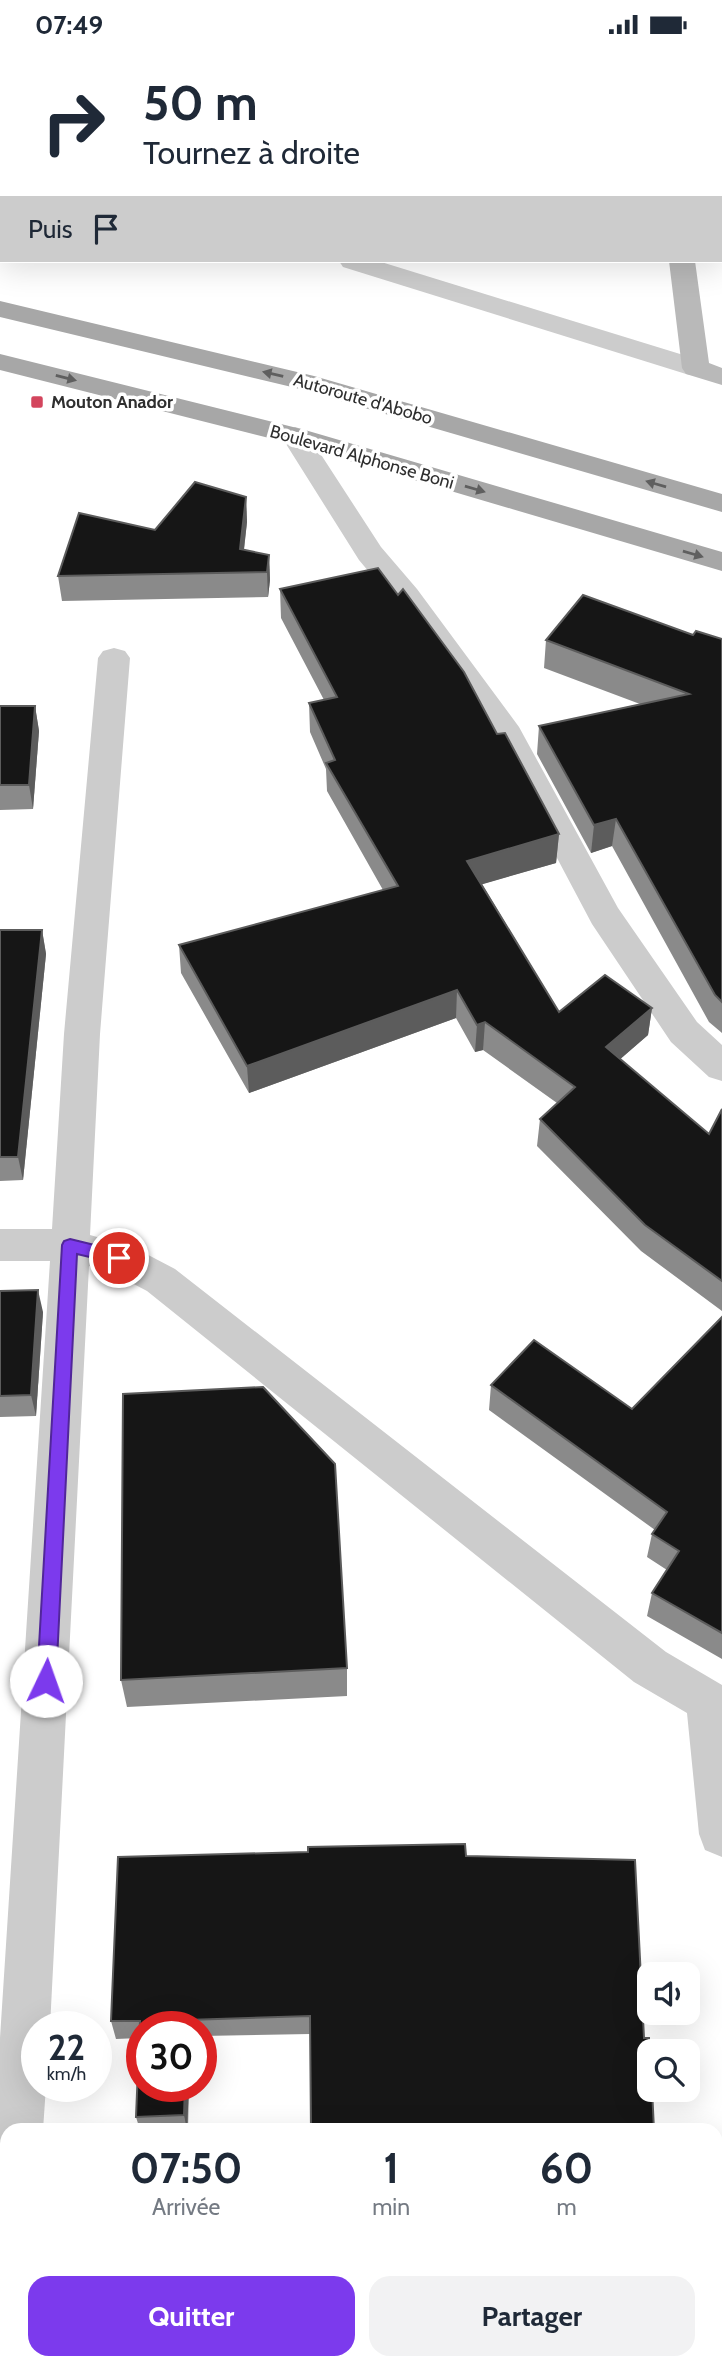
<!DOCTYPE html>
<html lang="fr">
<head>
<meta charset="utf-8">
<style>
	:root { --surface:#fff; --page:#f2f2f3; --text:#1f2937; --muted:#747a83; --accent:#7c3aed }
	body { margin:0; font-family:Cabin,sans-serif; background:var(--page); color:var(--text); height:100vh; display:flex; flex-direction:column; font-size:26px; white-space:nowrap }
	* { box-sizing:border-box; margin:0 }
	p { font-size:23px; color:var(--muted) }
	.icon { flex:none; width:38px; height:38px; fill:none; stroke:currentColor; stroke-width:2; stroke-linecap:round; stroke-linejoin:round }
	.map { position:relative; flex:1; overflow:hidden }
	.drawer { position:absolute; left:0px; top:2074px; width:723px; height:247px; display:flex; flex-direction:column; background:var(--surface); border-radius:21px 21px 0 0; box-shadow:0 7px 28px #0002 }
	.drawer>* { flex:none }
	.banner { position:absolute; left:0px; top:0px; width:723px; height:214px; box-shadow:0 7px 28px #0002; background:#fff; color:var(--text); overflow:hidden }
	.fabs { position:absolute; left:637px; top:1913px; display:grid; gap:14px }
	.fabs a { display:grid; place-items:center; width:63px; height:63px; border-radius:14px; background:var(--surface); box-shadow:0 7px 28px #0002; font-size:35px }
	.speed { position:absolute; left:21px; top:1962px; display:flex; gap:14px; font-size:35px; font-weight:700; text-align:center }
	.speed>* { display:grid; place-content:center; width:91px; height:91px; border-radius:50%; background:var(--surface); box-shadow:0 7px 28px #0002; line-height:1 }
	.speed small { font-size:18px; font-weight:400 }
	.speed .limit { border:10px solid #d22; background:#fff; color:#111 }
	.pin { position:absolute; display:grid; place-items:center; width:60px; height:60px; color:#fff; margin:-30px; border:4px solid #fff; border-radius:50%; box-shadow:0 2px 7px #0007 }
	.me { position:absolute; width:77px; margin:-38px; rotate:3deg; stroke-linejoin:round; filter:drop-shadow(0 0 5px #0008) }
	.turn { display:flex; align-items:center; gap:24px; height:147px; padding:0 28px; font-size:32px }
	.turn .icon { width:91px; height:91px; stroke-width:2.5 }
	.turn b { display:block; font-size:49px; line-height:60px }
	.then { display:flex; align-items:center; height:66px; padding:0 28px; background:#0003; gap:14px; font-size:26px }
	.eta { display:flex; justify-content:space-evenly; align-items:center; height:119px; text-align:center }
	.eta b { font-size:42px; font-weight:800; line-height:49px }
	.button { display:flex; gap:14px; margin-top:auto; padding:14px 28px }
	.button a { flex:1; height:80px; border-radius:21px; background:var(--accent); color:#fff; font-size:28px; font-weight:800; line-height:80px; text-align:center }
	.button a+a { background:var(--page); color:var(--text) }
	.status { display:flex; justify-content:space-between; align-items:center; height:49px; padding:0 35px; background:var(--surface); direction:ltr }
	.status svg { height:19px; fill:currentColor }
	.map>svg:first-child { display:block }
	.lines { fill:none; stroke-linecap:round; stroke-linejoin:round }
	.minor { fill:#ccc; fill-rule:evenodd }
	.secondary { fill:#b9b9b9; fill-rule:evenodd }
	.primary { fill:#a7a7a7; fill-rule:evenodd }
	.wall { fill:#8a8a8a }
	.shaded-wall { fill:#5c5c5c }
	.building { fill:#161616; stroke:#5c5c5c; stroke-width:2 }
	.oneway { fill:#5f5f5f }
	.route { fill:#7c3aed; stroke:#51269a; stroke-width:2 }
	.poi-dot { fill:#d3455d; stroke:#fff; stroke-width:2.5 }
	.labels { text-anchor:middle; stroke-width:7; stroke-linejoin:round; paint-order:stroke }
	.far-street-label { font-size:18px; fill:#2f2f2f; stroke:#fff }
	.far-poi-label { font-size:18px; font-weight:bold; fill:#2f2f2f; stroke:#fff; text-anchor:start }
</style>
</head>
<body>
<div class="status"><b>07:49</b><svg viewBox="0 0 49 12"><path d="M0 12V9h3v3zM5 12V6h3v6zM10 12V3h3v9zM15 12V0h3v12zM26 1h20v11H26zM47 4h2v5h-2z"/></svg></div>
<div class="map">
<svg width="722" height="2319" viewBox="0 0 722 2319">
	<rect width="100%" height="100%" fill="#fff"/>
	<g class="lines">
		<!-- minor -->
		<g class="minor">
			<rect x="721" y="38" width="1" height="14"/>
			<path d="M 0,56 L 2,56 L 0,71 Z"/>
			<rect x="0" y="109" width="2" height="14"/>
			<path d="M 339,212 L 378,212 L 706,313 L 710,319 L 706,325 L 696,327 L 686,325 L 343,218 Z"/>
			<path d="M 295,378 L 305,381 L 381,498 L 417,540 L 519,678 L 618,859 L 697,973 L 722,996 L 722,1032 L 709,1028 L 671,993 L 592,875 L 494,690 L 395,554 L 359,511 L 281,387 L 285,381 Z"/>
			<path d="M 114,599 L 125,602 L 130,609 L 100,985 L 90,1186 L 133,1198 L 175,1220 L 666,1603 L 722,1636 L 722,1808 L 705,1801 L 699,1785 L 687,1664 L 634,1633 L 147,1242 L 109,1222 L 89,1217 L 50,1978 L 37,1978 L 37,2037 L 46,2037 L 43,2081 L 7,2081 L 7,2102 L 0,2099 L 0,1989 L 50,1212 L 0,1212 L 0,1180 L 52,1180 L 64,985 L 98,609 L 103,602 Z"/>
			<path d="M 7,2192 L 7,2314 L 25,2314 L 23,2319 L 0,2319 L 0,2195 Z"/>
		</g>
		<!-- secondary -->
		<g class="secondary">
			<rect x="391" y="0" width="24" height="2"/>
			<rect x="429" y="0" width="24" height="2"/>
			<path d="M 669,212 L 695,212 L 709,314 L 722,319 L 722,336 L 686,325 L 682,319 Z"/>
		</g>
		<!-- primary -->
		<g class="primary">
			<path d="M 0,252 L 314,327 L 722,445 L 722,463 L 296,339 L 0,268 Z"/>
			<path d="M 0,305 L 305,381 L 722,503 L 722,522 L 285,393 L 0,321 Z"/>
		</g>
	</g>
	<!-- wall -->
	<g class="wall">
		<path d="M 0,0 L 316,0 L 316,2 L 2,2 L 2,29 L 0,29 Z"/>
		<path d="M 519,0 L 722,0 L 721,3 L 721,2 L 519,2 Z"/>
		<path d="M 246,448 L 247,473 L 244,501 L 269,506 L 270,531 L 268,548 L 62,552 L 58,527 L 155,481 Z"/>
		<path d="M 280,540 L 497,685 L 559,785 L 556,814 L 482,835 L 559,963 L 652,959 L 648,986 L 620,1010 L 709,1085 L 722,1060 L 722,1262 L 641,1202 L 537,1097 L 540,1070 L 557,1054 L 483,1001 L 475,1003 L 456,969 L 249,1044 L 181,924 L 179,896 L 383,841 L 327,742 L 326,720 L 310,683 L 309,654 L 324,651 L 281,569 Z"/>
		<path d="M 693,586 L 722,590 L 722,984 L 709,973 L 612,797 L 591,804 L 537,705 L 539,677 L 640,655 L 544,619 L 546,591 Z"/>
		<path d="M 0,657 L 35,657 L 39,682 L 33,760 L 0,761 Z"/>
		<path d="M 0,881 L 42,881 L 46,905 L 23,1131 L 0,1132 Z"/>
		<path d="M 0,1242 L 43,1263 L 36,1367 L 0,1368 Z"/>
		<path d="M 722,1268 L 722,1610 L 647,1567 L 652,1544 L 667,1521 L 647,1508 L 652,1485 L 655,1481 L 489,1361 L 491,1336 L 632,1360 Z"/>
		<path d="M 347,1619 L 347,1647 L 127,1658 L 121,1631 Z"/>
		<path d="M 308,1803 L 310,1985 L 201,1987 L 201,1978 L 142,1978 L 189,2037 L 188,2081 L 140,2081 L 136,2068 L 139,1989 L 116,1990 L 111,1972 Z"/>
	</g>
	<!-- shaded-wall -->
	<g class="shaded-wall">
		<path d="M 246,448 L 247,473 L 241,525 L 240,500 Z"/>
		<path d="M 269,506 L 270,531 L 268,548 L 267,523 Z"/>
		<path d="M 35,657 L 39,682 L 33,760 L 29,736 Z"/>
		<path d="M 616,770 L 612,797 L 591,804 L 594,776 Z"/>
		<path d="M 559,785 L 556,814 L 466,840 L 467,812 Z"/>
		<path d="M 42,881 L 46,905 L 23,1131 L 18,1108 Z"/>
		<path d="M 457,941 L 456,969 L 249,1044 L 247,1017 Z"/>
		<path d="M 652,959 L 648,986 L 602,1026 L 606,998 Z"/>
		<path d="M 485,973 L 483,1001 L 475,1003 L 477,976 Z"/>
		<path d="M 38,1241 L 43,1263 L 36,1367 L 31,1346 Z"/>
		<path d="M 185,2037 L 189,2037 L 187,2081 L 184,2066 Z"/>
	</g>
	<!-- building -->
	<g class="building">
		<path d="M 0,0 L 84,0 L 0,2 Z"/>
		<rect x="522" y="0" width="84" height="1"/>
		<path d="M 195,433 L 246,448 L 240,500 L 269,506 L 267,523 L 58,527 L 79,464 L 155,481 Z"/>
		<path d="M 378,519 L 398,546 L 403,540 L 464,623 L 497,685 L 505,684 L 559,785 L 467,812 L 559,963 L 605,926 L 652,959 L 606,998 L 709,1085 L 722,1060 L 722,1232 L 645,1176 L 540,1070 L 575,1038 L 485,973 L 477,976 L 457,941 L 247,1017 L 179,896 L 398,837 L 326,714 L 335,711 L 309,654 L 337,648 L 280,540 Z"/>
		<path d="M 583,546 L 693,586 L 696,582 L 722,590 L 722,953 L 715,946 L 616,770 L 594,776 L 539,677 L 689,645 L 546,591 Z"/>
		<path d="M 0,657 L 35,657 L 29,736 L 0,736 Z"/>
		<path d="M 0,881 L 42,881 L 18,1108 L 0,1108 Z"/>
		<path d="M 38,1241 L 31,1346 L 0,1347 L 0,1242 Z"/>
		<path d="M 722,1268 L 722,1584 L 652,1544 L 679,1502 L 652,1485 L 667,1463 L 491,1336 L 534,1291 L 632,1360 Z"/>
		<path d="M 263,1338 L 335,1415 L 347,1619 L 121,1631 L 123,1345 Z"/>
		<path d="M 465,1795 L 466,1807 L 635,1811 L 644,1989 L 649,1989 L 649,2040 L 652,2040 L 654,2081 L 311,2081 L 310,1967 L 187,1971 L 187,1978 L 142,1978 L 142,2037 L 185,2037 L 184,2066 L 136,2068 L 140,1972 L 111,1972 L 118,1808 L 308,1803 L 308,1798 Z"/>
		<rect x="300" y="2314" width="209" height="5"/>
	</g>
	<!-- one-way arrows -->
	<defs><path id="oneway-solid" d="M-6-.8H1V-3.2L6.5 0L1 3.2V.8H-6Z" transform="scale(1.75)"/></defs>
	<g class="oneway">
		<use href="#oneway-solid" transform="translate(273 325) rotate(-167)"/>
		<use href="#oneway-solid" transform="translate(66 329) rotate(14)"/>
		<use href="#oneway-solid" transform="translate(656 435) rotate(-164)"/>
		<use href="#oneway-solid" transform="translate(475 440) rotate(16)"/>
		<use href="#oneway-solid" transform="translate(693 505) rotate(16)"/>
	</g>
	<!-- route -->
	<path class="route" d="M 70,1190 L 119,1202 L 124,1204 L 127,1209 L 124,1214 L 119,1215 L 77,1205 L 56,1632 L 53,1638 L 46,1640 L 40,1638 L 37,1632 L 62,1196 L 64,1192 Z"/>
	<!-- markers -->
	<rect class="poi-dot" x="30" y="346" width="14" height="14" rx="3.5"/>
	<g class="labels">
		<!-- far-street labels -->
		<g class="far-street-label">
			<text transform="translate(363 350) rotate(16)" y="6">Autoroute d'Abobo</text>
			<text transform="translate(362 408) rotate(16)" y="6">Boulevard Alphonse Boni</text>
		</g>
		<!-- far-poi labels -->
		<g class="far-poi-label">
			<text x="51" y="359">Mouton Anador</text>
		</g>
	</g>
</svg>
<div class="fabs">
<a><svg class="icon" aria-label="sound" viewBox="0 0 24 24"><path d="M4 9h4l5-4v14l-5-4H4zM17 9q2 3 0 6"/></svg></a>
<a><svg class="icon" aria-label="search" viewBox="0 0 24 24"><circle cx="10" cy="10" r="6"/><path d="M15 15l6 6"/></svg></a>
</div>
<div class="speed"><div>22<small>km/h</small></div><div class="limit">30</div></div>
<div class="pin" style="left:119px;top:1209px;background:#d93025"><svg class="icon" aria-label="arrive" viewBox="0 0 24 24"><path d="M6 21V4h12l-3 4 3 4H6"/></svg></div>
<svg class="me" style="left:46px;top:1632px" viewBox="-20 -20 40 40"><circle r="19" fill="#fff"/><path d="M0-13L10 11 0 6-10 11z" fill="#7c3aed"/></svg>
<div class="banner">
<div class="turn"><svg class="icon" aria-label="right" viewBox="0 0 24 24"><path d="M7 20v-9h11M14 6l5 5-5 5"/></svg><div><b>50 m</b>Tournez à droite</div></div>
<div class="then">Puis<svg class="icon" aria-label="arrive" viewBox="0 0 24 24"><path d="M6 21V4h12l-3 4 3 4H6"/></svg></div>
</div>
<section class="drawer">
<div class="eta">
<div><b>07:50</b><p>Arrivée</p></div>
<div><b>1</b><p>min</p></div>
<div><b>60</b><p>m</p></div>
</div>
<div class="button"><a>Quitter</a><a>Partager</a></div>
</section>
</div>
</body>
</html>
